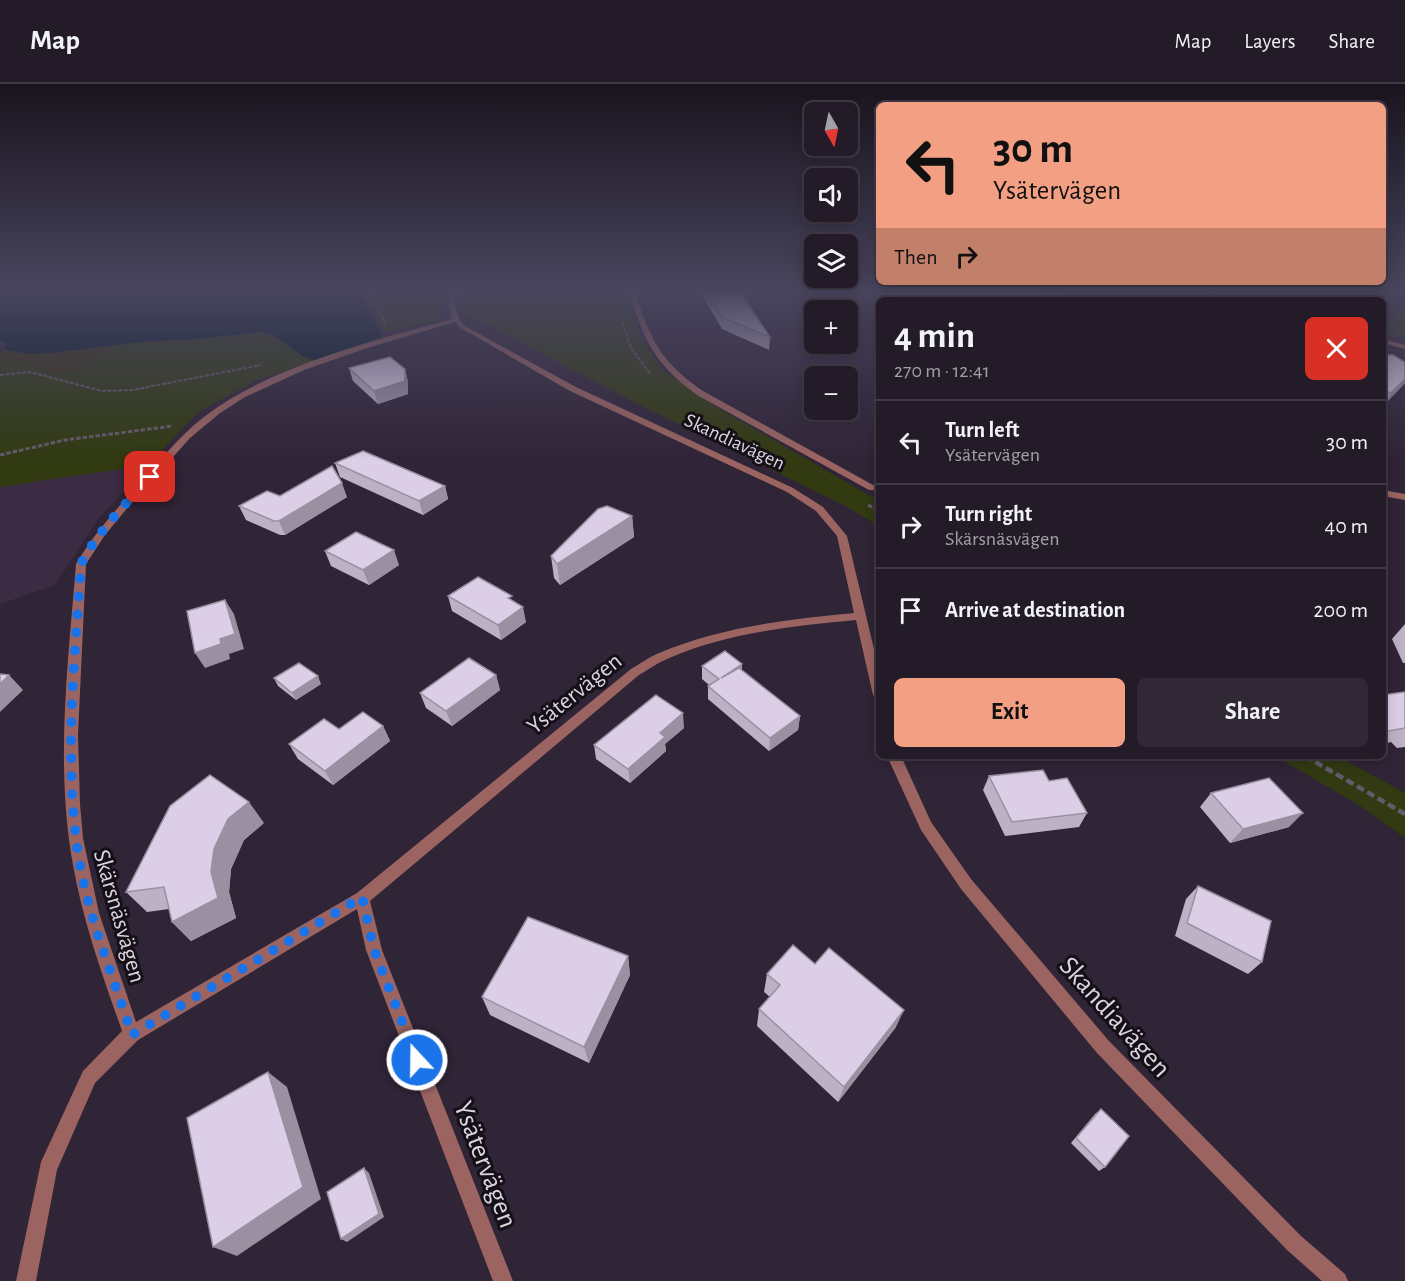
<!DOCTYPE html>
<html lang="en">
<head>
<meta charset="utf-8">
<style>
	:root { --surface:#241b29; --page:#302835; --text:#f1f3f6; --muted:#a3a1a8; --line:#413946; --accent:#f39f84 }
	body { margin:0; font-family:"Alegreya Sans",sans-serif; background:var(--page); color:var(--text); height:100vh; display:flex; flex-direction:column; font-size:22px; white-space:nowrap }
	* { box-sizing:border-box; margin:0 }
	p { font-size:20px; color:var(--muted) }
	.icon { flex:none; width:33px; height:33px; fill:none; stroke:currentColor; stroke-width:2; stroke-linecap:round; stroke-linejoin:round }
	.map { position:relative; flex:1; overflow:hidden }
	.side { position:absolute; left:876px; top:213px; width:510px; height:462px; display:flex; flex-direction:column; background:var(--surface); border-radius:9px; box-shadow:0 3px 15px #0003,0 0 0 2px var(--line) }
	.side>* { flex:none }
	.hud { position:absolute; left:876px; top:18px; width:510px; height:183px; border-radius:9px; box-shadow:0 3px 15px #0003,0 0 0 2px var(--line); background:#f39f84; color:#111; overflow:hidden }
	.needle { width:39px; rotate:171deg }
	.fabs { position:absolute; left:804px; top:18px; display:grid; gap:12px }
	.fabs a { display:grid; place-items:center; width:54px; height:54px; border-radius:9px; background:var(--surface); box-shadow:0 3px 15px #0003,0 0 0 2px var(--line); font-size:30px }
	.pin { position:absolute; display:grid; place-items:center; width:51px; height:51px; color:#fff; margin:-26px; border-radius:12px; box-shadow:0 3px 9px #0006 }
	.me { position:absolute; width:66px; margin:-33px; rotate:339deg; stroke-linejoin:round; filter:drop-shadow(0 0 4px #0008) }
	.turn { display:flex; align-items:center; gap:21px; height:126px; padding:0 18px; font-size:27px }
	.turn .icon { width:78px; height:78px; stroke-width:2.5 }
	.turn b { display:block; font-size:42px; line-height:51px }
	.then { display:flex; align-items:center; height:57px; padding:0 18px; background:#0003; gap:12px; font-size:22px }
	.round { display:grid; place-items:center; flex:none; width:63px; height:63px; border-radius:9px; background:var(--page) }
	.headline { display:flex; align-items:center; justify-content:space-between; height:102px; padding:0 18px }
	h1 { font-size:36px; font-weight:700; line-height:45px }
	.primary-button { display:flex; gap:12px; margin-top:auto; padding:12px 18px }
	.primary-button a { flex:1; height:69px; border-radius:9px; background:var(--accent); color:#111; font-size:24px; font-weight:700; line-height:69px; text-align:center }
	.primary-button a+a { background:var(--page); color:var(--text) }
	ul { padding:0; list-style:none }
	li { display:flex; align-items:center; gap:18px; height:84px; padding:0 18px; border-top:2px solid var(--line) }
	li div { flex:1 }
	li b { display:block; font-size:22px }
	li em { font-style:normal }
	header { display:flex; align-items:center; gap:36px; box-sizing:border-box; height:84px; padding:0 30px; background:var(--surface); border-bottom:2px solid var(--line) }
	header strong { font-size:28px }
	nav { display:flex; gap:33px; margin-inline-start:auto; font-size:21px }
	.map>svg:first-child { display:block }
	.built { fill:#3b2c44 }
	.green { fill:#313a11 }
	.sand { fill:#393110 }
	.water { fill:#021927 }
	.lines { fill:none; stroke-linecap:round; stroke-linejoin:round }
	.path-far2 { stroke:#655a6b; stroke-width:2; stroke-dasharray:4 1.5; stroke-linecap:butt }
	.path-far1 { stroke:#655a6b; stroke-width:3; stroke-dasharray:4.5 2; stroke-linecap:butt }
	.path { stroke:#655a6b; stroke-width:4.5; stroke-dasharray:8 4; stroke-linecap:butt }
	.street { fill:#9b6461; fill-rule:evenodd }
	.wall { fill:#bdb1c6 }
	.shaded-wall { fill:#9a90a1 }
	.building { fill:#dccee6; stroke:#9a90a1; stroke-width:1.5 }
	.route { stroke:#1a73e8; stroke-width:10; stroke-dasharray:0 18 }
	.labels { text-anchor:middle; stroke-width:6; stroke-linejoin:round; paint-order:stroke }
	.far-street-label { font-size:20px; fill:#dbd4e0; stroke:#151018 }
	.street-label { font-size:24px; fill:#dbd4e0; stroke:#151018 }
	.near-street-label { font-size:28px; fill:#dbd4e0; stroke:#151018 }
</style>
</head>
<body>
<header>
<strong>Map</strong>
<nav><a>Map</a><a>Layers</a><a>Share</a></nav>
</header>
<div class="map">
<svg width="1405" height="1197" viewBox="0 0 1405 1197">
	<rect width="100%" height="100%" fill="#302437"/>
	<!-- built -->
	<path class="built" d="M 148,381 L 99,434 L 55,501 L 0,520 L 0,403 Z"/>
	<!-- green -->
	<g class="green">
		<path d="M 360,208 L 446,208 L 438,237 L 382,248 Z"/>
		<path d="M 467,208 L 627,208 L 641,254 L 661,285 L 713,321 L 879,417 L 879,442 L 845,422 L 618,310 L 491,242 L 468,233 L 461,227 L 460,221 Z"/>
		<path d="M 1405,224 L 1405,255 L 1383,248 L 1383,240 Z"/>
		<path d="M 260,248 C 281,253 295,270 316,277 L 257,296 L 198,328 L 148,381 L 0,403 L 0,276 L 22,277 L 38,287 L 75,287 L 116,260 L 198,255 Z"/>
		<path d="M 1275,672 L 1337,672 L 1405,709 L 1405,754 L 1359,721 Z"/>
	</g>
	<!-- sand -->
	<path class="sand" d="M 116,260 L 74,287 L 64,290 L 38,287 L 22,277 L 0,276 L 0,270 L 5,266 C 43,272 78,266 116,260 Z"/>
	<!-- water -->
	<path class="water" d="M 0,208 L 359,208 L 383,252 L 316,277 L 302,272 L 274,251 L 260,248 L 198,255 L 150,257 L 50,269 L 29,270 L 5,266 L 6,258 L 0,257 Z"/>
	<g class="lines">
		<!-- path-far2 -->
		<g class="path-far2">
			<path d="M 368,208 L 386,241"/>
			<path d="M 621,233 L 631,264 L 651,291"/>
			<path d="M 0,291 L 30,288 L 102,307 L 132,306 L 261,281"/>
		</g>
		<!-- path-far1 -->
		<g class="path-far1">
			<path d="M 0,371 L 65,356 L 173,342"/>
			<path d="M 868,421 L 879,427"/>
		</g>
		<!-- path -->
		<path class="path" d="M 1305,672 L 1405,730"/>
		<!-- street -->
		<g class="street">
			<path d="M 453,208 L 459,208 L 454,216 L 459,235 L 465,242 L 576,303 L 793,404 L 823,423 L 847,452 L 879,586 L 879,615 L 873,611 L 856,536 C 793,542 725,549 667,575 C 657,579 648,586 639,591 L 370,817 L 382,866 L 513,1197 L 493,1197 L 366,866 L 357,825 L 138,956 L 95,999 L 57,1086 L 36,1197 L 16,1197 L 41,1078 L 83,987 L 122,947 C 103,893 83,838 73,781 C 55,682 68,579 76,480 C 94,450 117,424 141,398 C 161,376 180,351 204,333 C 270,282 373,257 452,235 L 448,216 ZM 455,238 L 461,244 L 570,307 L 787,408 L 816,427 L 837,452 L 854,529 C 789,535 720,543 659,569 C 649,573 640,580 631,585 L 357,809 L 136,938 L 99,829 L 83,754 L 80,720 L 78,651 L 86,480 L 105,451 L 129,422 L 190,354 L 220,329 L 245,313 L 304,286 L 367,264 Z"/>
			<path d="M 629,208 L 635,208 C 651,257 660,277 703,307 L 873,401 L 879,400 L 879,406 L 869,406 L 697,311 C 654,279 645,258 629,208 Z"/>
			<path d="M 1206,208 L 1217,208 L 1240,216 L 1230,216 Z"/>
			<path d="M 1383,255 L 1405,261 L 1405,265 L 1383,259 Z"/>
			<path d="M 1383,406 L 1405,410 L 1405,416 L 1383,412 Z"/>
			<path d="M 887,672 L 901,672 L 931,738 L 971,795 L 1109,957 L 1301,1152 L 1345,1190 L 1348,1197 L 1322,1197 L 1287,1166 L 1097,969 L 961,805 L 921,746 Z"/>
		</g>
	</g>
	<!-- wall -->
	<g class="wall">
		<path d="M 700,208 L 750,208 L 746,218 L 770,253 L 769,266 L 722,245 Z"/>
		<path d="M 1072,208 L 1055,216 L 879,216 L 879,224 L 876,224 L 878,213 Z"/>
		<path d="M 1383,271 L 1405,278 L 1405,299 L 1383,322 Z"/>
		<path d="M 349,284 L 405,285 L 408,298 L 408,310 L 378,320 L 353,297 Z"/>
		<path d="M 335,379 L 445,402 L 448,415 L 423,431 L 340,393 Z"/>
		<path d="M 280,412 L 347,413 L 285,451 L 280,451 L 246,436 L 239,422 Z"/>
		<path d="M 632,432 L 634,453 L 560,501 L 554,494 L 551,472 Z"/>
		<path d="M 325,467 L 399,481 L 369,501 L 331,482 Z"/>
		<path d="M 448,512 L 513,517 L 526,538 L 501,556 L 452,527 Z"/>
		<path d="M 1405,540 L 1405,579 L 1403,579 L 1392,555 Z"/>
		<path d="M 742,580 L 742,587 L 800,632 L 798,646 L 769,667 L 708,615 L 708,602 L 709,601 L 702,595 L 702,582 Z"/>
		<path d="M 496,591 L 500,606 L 452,642 L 426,624 L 420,609 Z"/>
		<path d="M 274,594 L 321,600 L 296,616 L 278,602 Z"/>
		<path d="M 1405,608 L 1405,663 L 1397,664 L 1391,658 L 1383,660 L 1383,611 Z"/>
		<path d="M 383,642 L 390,657 L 333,701 L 298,675 L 289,660 L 339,645 Z"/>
		<path d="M 684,644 L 665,660 L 666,667 L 630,699 L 596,675 L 594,661 Z"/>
		<path d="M 989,692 L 1049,697 L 1087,729 L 1079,743 L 1005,752 L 983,706 Z"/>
		<path d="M 1211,709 L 1289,743 L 1230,759 L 1200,723 Z"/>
		<path d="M 264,739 L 244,756 L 231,785 L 229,808 L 236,834 L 191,857 L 172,838 L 169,825 L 147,828 L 126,808 Z"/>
		<path d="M 1198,802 L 1262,878 L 1248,890 L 1175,852 L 1186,815 Z"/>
		<path d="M 628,872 L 630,891 L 589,979 L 490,931 L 482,913 Z"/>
		<path d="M 815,880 L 896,943 L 838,1018 L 757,942 L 759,925 L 770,913 L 764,908 L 767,890 Z"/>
		<path d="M 1101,1025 L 1105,1083 L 1099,1087 L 1071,1059 L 1095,1030 Z"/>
	</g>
	<!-- shaded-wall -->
	<g class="shaded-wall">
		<path d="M 746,208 L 750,208 L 743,226 L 744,214 Z"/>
		<path d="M 1052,208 L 1072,208 L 1055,216 L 1035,216 Z"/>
		<path d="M 405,285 L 408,298 L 408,310 L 378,320 L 374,307 Z"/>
		<path d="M 1405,295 L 1405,299 L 1383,322 L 1391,309 Z"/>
		<path d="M 342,399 L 347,413 L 285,451 L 279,437 Z"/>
		<path d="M 445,402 L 448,415 L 423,431 L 419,417 Z"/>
		<path d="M 632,432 L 634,453 L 560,501 L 557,480 Z"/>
		<path d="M 394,466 L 399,481 L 369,501 L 363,486 Z"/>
		<path d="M 225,516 L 234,530 L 244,565 L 229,570 L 230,575 L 205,584 L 195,569 L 220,555 Z"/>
		<path d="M 523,523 L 526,538 L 501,556 L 498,541 Z"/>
		<path d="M 742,580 L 742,593 L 721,594 Z"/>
		<path d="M 9,591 L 23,606 L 0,628 L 0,600 Z"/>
		<path d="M 496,591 L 500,606 L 452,642 L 446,627 Z"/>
		<path d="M 318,592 L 321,600 L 296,616 L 292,609 Z"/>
		<path d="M 683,629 L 684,644 L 665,660 L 666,667 L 630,699 L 628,685 L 660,649 Z"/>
		<path d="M 800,632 L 798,646 L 769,667 L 770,654 Z"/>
		<path d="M 383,642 L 390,657 L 333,701 L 325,687 Z"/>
		<path d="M 249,718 L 264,739 L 244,756 L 231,785 L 229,808 L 236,834 L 191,857 L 172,838 L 214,765 L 228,735 Z"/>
		<path d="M 1303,729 L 1289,743 L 1230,759 L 1243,745 Z"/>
		<path d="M 628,872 L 630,891 L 589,979 L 584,963 Z"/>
		<path d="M 904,926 L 896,943 L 838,1018 L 844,1003 Z"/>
		<path d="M 268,988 L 287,1003 L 321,1115 L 237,1172 L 213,1163 Z"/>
		<path d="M 364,1084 L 369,1089 L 384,1133 L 347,1158 L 341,1155 Z"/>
	</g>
	<!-- building -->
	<g class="building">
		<path d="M 707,208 L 746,208 L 744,214 L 770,253 L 722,233 Z"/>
		<path d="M 884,208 L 1052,208 L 1035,216 L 886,216 L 887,215 L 878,213 Z"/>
		<path d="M 1383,271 L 1393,271 L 1405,278 L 1405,295 L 1391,309 L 1383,306 Z"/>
		<path d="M 390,273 L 405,285 L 405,297 L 374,307 L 349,284 Z"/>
		<path d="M 363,367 L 445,402 L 419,417 L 335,379 Z"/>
		<path d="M 332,382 L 342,399 L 279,437 L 274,437 L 239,422 L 267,407 L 280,412 Z"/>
		<path d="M 607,422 L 632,432 L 557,480 L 551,472 L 598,425 Z"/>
		<path d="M 356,448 L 394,466 L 363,486 L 325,467 Z"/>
		<path d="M 478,493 L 512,512 L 508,514 L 523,523 L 498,541 L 448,512 Z"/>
		<path d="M 225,516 L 235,550 L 220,555 L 221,560 L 195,569 L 187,527 Z"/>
		<path d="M 725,567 L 742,580 L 721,594 L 739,584 L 800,632 L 770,654 L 708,602 L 719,595 L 702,582 Z"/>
		<path d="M 469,574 L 496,591 L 446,627 L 420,609 Z"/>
		<path d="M 299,579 L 318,592 L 292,609 L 274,594 Z"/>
		<path d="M 0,590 L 9,591 L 0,600 Z"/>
		<path d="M 1405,608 L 1405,644 L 1383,648 L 1383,611 Z"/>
		<path d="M 656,611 L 683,629 L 660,649 L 665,653 L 628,685 L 594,661 Z"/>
		<path d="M 363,628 L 383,642 L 325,687 L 289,660 L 324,635 L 339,645 Z"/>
		<path d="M 1043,686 L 1049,697 L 1067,694 L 1087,729 L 1012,738 L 989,692 Z"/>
		<path d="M 210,691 L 249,718 L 228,735 L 214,765 L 211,788 L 218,814 L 172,838 L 164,803 L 126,808 L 170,722 Z"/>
		<path d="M 1269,694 L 1303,729 L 1243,745 L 1211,709 Z"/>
		<path d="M 1198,802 L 1271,837 L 1262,878 L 1187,839 Z"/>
		<path d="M 528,833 L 628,872 L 584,963 L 482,913 Z"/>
		<path d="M 793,861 L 815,880 L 829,864 L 904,926 L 844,1003 L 759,925 L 780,901 L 767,890 Z"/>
		<path d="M 268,988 L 303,1103 L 213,1163 L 187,1034 Z"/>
		<path d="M 1101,1025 L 1129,1052 L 1105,1083 L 1076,1054 Z"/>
		<path d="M 364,1084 L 379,1130 L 341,1155 L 327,1108 Z"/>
	</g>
	<!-- sky -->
	<linearGradient id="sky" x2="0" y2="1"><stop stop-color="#1a141e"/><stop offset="0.55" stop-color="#48455e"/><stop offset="1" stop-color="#48455e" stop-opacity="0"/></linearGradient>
	<rect width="1405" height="376" fill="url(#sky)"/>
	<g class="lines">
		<!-- route -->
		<path class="route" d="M 150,393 C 125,421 98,447 81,480 C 75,571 65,663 76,754 C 83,821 111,886 132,951 L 362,813 L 374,866 L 417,976"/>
	</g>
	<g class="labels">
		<!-- far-street labels -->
		<g class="far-street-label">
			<text transform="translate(735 357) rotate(25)" y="7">Skandiavägen</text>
		</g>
		<!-- street labels -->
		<g class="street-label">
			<text transform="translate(574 609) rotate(-39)" y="8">Ysätervägen</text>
			<text transform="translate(120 832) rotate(74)" y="8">Skärsnäsvägen</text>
		</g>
		<!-- near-street labels -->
		<g class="near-street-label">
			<text transform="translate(1116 932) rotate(48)" y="10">Skandiavägen</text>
			<text transform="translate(487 1080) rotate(69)" y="10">Ysätervägen</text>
		</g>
	</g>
</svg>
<div class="fabs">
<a><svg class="needle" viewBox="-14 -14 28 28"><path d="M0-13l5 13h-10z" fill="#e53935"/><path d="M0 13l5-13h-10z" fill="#a3a1a8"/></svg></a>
<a><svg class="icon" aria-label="sound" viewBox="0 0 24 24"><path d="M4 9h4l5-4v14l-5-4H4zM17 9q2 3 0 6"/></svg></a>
<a><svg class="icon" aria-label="layers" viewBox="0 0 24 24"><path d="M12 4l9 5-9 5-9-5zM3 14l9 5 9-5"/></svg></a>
<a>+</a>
<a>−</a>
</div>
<div class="pin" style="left:150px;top:393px;background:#d93025"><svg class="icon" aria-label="arrive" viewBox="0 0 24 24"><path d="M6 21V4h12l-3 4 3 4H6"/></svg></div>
<svg class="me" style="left:417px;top:976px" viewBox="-20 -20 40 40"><circle r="17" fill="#1a73e8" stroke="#fff" stroke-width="3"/><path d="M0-11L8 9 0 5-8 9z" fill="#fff"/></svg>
<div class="hud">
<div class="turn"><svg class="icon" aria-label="left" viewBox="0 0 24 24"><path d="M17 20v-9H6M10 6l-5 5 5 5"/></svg><div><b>30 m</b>Ysätervägen</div></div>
<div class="then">Then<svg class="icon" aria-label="right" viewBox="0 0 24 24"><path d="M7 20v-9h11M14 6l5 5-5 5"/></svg></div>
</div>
<section class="side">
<div class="headline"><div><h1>4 min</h1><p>270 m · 12:41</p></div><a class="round" style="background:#d93025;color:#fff"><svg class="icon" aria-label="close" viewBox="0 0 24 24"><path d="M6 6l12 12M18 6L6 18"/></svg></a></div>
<ul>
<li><svg class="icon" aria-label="left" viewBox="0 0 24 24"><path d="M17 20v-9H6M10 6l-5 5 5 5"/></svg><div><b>Turn left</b><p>Ysätervägen</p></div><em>30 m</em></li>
<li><svg class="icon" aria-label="right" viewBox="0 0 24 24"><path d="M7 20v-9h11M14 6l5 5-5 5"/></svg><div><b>Turn right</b><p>Skärsnäsvägen</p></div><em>40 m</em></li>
<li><svg class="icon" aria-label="arrive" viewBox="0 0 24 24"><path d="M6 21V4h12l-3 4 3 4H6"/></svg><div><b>Arrive at destination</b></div><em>200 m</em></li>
</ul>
<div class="primary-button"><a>Exit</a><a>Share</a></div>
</section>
</div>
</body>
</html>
